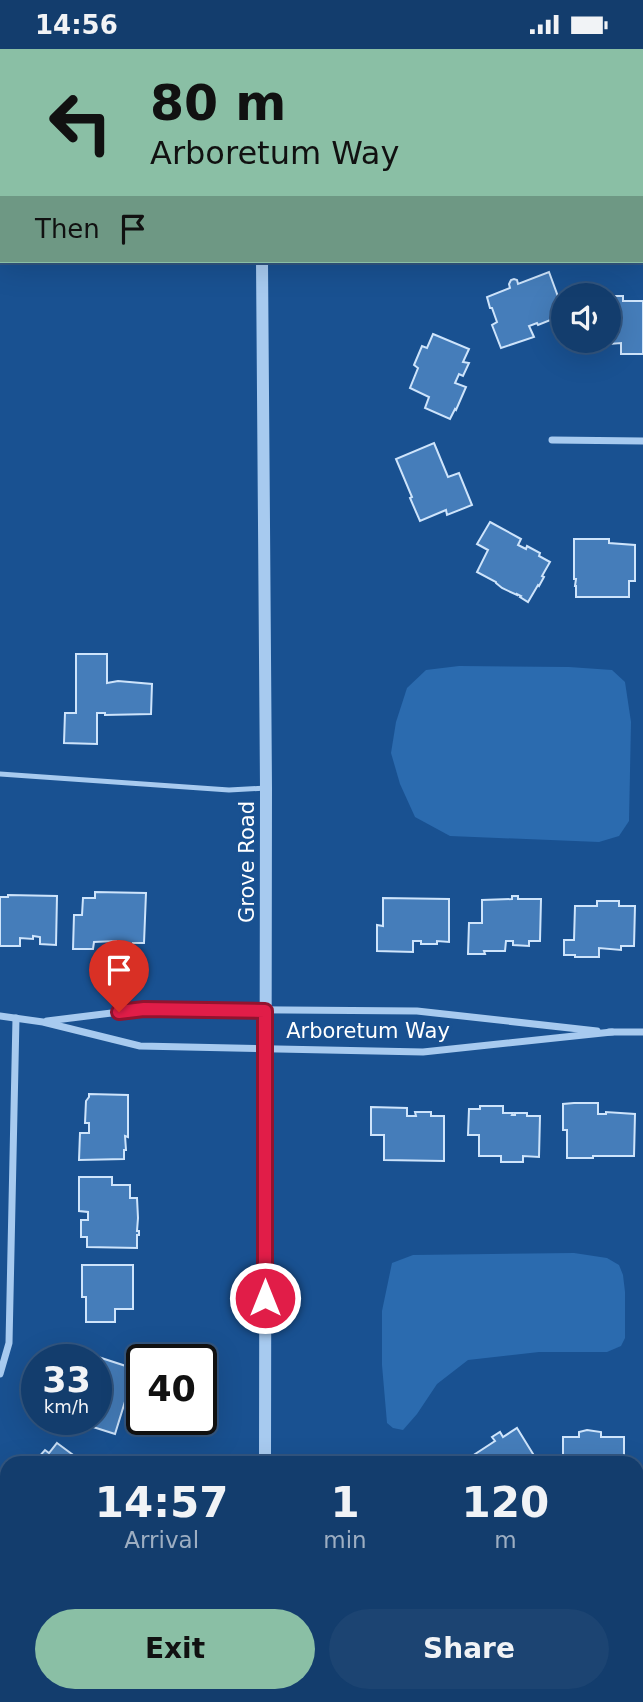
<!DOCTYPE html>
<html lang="en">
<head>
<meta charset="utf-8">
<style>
	:root { --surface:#133d6d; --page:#1c4472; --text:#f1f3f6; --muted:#9daec2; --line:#325680; --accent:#8abfa5 }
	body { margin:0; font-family:"DejaVu Sans",sans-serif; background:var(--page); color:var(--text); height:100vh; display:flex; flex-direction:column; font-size:26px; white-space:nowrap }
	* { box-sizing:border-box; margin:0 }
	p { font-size:23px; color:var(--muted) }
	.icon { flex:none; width:38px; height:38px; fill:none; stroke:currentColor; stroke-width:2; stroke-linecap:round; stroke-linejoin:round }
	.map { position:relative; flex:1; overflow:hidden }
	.drawer { position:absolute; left:0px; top:1407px; width:644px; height:247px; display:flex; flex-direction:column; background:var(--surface); border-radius:21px 21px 0 0; box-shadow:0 7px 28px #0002,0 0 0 2px var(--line) }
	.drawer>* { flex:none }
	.banner { position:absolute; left:0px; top:0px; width:644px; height:214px; box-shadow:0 7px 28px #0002,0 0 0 2px var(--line); background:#8abfa5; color:#111; overflow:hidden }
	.fabs { position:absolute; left:551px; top:234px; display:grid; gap:14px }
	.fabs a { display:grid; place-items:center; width:70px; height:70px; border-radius:50%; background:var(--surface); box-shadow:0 7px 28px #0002,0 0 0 2px var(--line); font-size:35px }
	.speed { position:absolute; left:21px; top:1295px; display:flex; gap:14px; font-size:35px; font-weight:700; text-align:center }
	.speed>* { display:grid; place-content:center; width:91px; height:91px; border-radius:50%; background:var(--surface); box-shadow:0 7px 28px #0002,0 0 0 2px var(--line); line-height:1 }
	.speed small { font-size:18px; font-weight:400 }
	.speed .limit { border:4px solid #111; border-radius:10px; background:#fff; color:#111 }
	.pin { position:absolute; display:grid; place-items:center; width:60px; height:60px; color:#fff; margin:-72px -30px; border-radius:50% 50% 50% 0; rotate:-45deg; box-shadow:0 0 7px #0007 }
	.pin .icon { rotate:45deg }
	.me { position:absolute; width:77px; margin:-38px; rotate:0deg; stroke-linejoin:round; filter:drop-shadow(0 0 5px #0008) }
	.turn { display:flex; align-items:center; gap:24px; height:147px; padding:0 35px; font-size:32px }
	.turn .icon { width:91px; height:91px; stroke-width:2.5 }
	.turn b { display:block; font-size:49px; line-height:60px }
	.then { display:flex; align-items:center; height:66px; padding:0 35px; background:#0003; gap:14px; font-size:26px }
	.eta { display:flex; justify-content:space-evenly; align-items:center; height:119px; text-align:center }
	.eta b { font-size:42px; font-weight:800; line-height:49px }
	.cta { display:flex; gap:14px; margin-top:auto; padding:14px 35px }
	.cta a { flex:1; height:80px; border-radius:42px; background:var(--accent); color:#111; font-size:28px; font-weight:800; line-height:80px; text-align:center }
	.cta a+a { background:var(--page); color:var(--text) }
	.status { display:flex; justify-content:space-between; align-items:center; height:49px; padding:0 35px; background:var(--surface); direction:ltr }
	.status svg { height:19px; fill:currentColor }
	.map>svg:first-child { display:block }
	.green { fill:#2b6baf }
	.building { fill:#457dba; stroke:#cee4fb; stroke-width:2 }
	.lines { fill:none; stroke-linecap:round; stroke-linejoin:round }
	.service { stroke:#a7caef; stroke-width:5 }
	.minor { stroke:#a7caef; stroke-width:7 }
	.tertiary { stroke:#a7caef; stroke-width:12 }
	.route-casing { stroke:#92132f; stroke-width:18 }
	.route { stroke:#e11d48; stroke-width:12 }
	.labels { text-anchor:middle; stroke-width:6; stroke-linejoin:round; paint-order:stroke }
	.street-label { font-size:21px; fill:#fff; stroke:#195191 }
</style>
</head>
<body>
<div class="status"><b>14:56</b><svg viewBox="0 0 49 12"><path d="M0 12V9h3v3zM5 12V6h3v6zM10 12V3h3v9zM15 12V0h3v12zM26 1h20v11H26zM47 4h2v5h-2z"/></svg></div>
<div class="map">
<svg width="643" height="1653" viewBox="0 0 643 1653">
	<rect width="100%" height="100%" fill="#195191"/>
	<!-- green -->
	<g class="green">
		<path d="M 459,617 L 569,618 L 612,621 L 625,633 L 631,673 L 629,772 L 619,787 L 599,793 L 450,787 L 415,768 L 400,735 L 391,704 L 396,673 L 407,639 L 426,621 Z"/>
		<path d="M 574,1204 L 607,1209 L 619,1216 L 623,1226 L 625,1243 L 625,1289 L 621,1297 L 607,1303 L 539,1303 L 468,1311 L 437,1335 L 417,1365 L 403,1381 L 393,1379 L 387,1374 L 382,1316 L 382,1262 L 392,1214 L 413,1206 Z"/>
	</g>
	<!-- building -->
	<g class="building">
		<path d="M 387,0 L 442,0 L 438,2 L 388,2 Z"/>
		<rect x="0" y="60" width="2" height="35"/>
		<path d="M 549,223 L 564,264 L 552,268 L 553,270 L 538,276 L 537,274 L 529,277 L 534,288 L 501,299 L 492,276 L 497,273 L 492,259 L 490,259 L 487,248 L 510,239 L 509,235 L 511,231 L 514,230 L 517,231 L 518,235 Z"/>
		<path d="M 609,247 L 623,247 L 623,252 L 643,252 L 643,305 L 621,305 L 621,294 L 597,296 L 597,292 L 609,292 Z"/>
		<path d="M 433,285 L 469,300 L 463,313 L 469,314 L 463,327 L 459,325 L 455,334 L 466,338 L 456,361 L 455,360 L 450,370 L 425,359 L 429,348 L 410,339 L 418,319 L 414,316 L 422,297 L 427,299 Z"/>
		<path d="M 434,394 L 448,428 L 459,424 L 472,456 L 447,466 L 446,461 L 420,472 L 410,449 L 412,448 L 396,410 Z"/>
		<path d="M 490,473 L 521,490 L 518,496 L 526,500 L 527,497 L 540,504 L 539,507 L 550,513 L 542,527 L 544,528 L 539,537 L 538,536 L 528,553 L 520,548 L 521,547 L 517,545 L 517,546 L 502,539 L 496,534 L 496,533 L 477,523 L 488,501 L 477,495 Z"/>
		<path d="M 574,490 L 609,490 L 609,494 L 635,496 L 635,532 L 629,532 L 629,548 L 576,548 L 576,537 L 575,537 L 576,530 L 574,530 Z"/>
		<path d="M 76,605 L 107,605 L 107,634 L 118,632 L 152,635 L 151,665 L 105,666 L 105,664 L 97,664 L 97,695 L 64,694 L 65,664 L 76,664 Z"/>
		<path d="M 95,843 L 146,844 L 144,894 L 133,894 L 133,900 L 116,900 L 116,892 L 94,893 L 93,900 L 73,900 L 74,866 L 82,866 L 83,849 L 95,849 Z"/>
		<path d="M 8,846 L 57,847 L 56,896 L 40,895 L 40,888 L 33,887 L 33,890 L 20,889 L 20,897 L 0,897 L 0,848 L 8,848 Z"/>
		<path d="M 512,847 L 518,847 L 518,850 L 541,850 L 540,892 L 529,892 L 529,897 L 513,896 L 513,892 L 506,892 L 505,902 L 484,902 L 485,905 L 468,905 L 469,874 L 482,874 L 482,851 L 512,850 Z"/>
		<path d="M 383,849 L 449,850 L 449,893 L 437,892 L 437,895 L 421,895 L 421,892 L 413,892 L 413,903 L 377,902 L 377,876 L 383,877 Z"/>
		<path d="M 597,852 L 619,852 L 619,857 L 635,857 L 634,897 L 621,897 L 621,901 L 599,899 L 599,908 L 575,908 L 575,906 L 564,906 L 564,891 L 574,891 L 575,857 L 597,857 Z"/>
		<path d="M 89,1045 L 128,1046 L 128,1088 L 125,1087 L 126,1101 L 124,1101 L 124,1110 L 79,1111 L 80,1084 L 89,1084 L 89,1074 L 85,1074 L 86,1052 L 89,1048 Z"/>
		<path d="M 574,1054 L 598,1054 L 598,1065 L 606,1065 L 606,1063 L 635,1065 L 634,1107 L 593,1107 L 593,1109 L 567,1109 L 567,1081 L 563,1081 L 563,1055 Z"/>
		<path d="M 480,1057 L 503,1057 L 503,1064 L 513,1064 L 512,1066 L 515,1066 L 515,1064 L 527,1064 L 527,1067 L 540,1067 L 539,1108 L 523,1107 L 523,1113 L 501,1113 L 501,1107 L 479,1107 L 479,1086 L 468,1086 L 469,1060 L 480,1060 Z"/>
		<path d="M 371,1058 L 407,1059 L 407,1067 L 416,1067 L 415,1063 L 431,1063 L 431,1067 L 444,1067 L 444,1112 L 384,1111 L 384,1086 L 371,1086 Z"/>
		<path d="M 79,1128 L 112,1128 L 112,1136 L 130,1136 L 130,1149 L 137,1149 L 138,1169 L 137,1182 L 139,1182 L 139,1186 L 137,1186 L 137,1199 L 87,1198 L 87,1188 L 81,1188 L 81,1171 L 88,1171 L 88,1163 L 79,1162 Z"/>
		<path d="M 82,1216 L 133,1216 L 133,1260 L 115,1260 L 115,1273 L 86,1273 L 86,1248 L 82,1248 Z"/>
		<path d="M 83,1303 L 135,1320 L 132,1330 L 142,1333 L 138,1350 L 127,1346 L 115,1385 L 90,1377 L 92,1370 L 96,1370 L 96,1311 L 81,1311 Z"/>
		<path d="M 517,1379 L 538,1413 L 468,1414 L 466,1411 L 495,1392 L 492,1388 L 500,1383 L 503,1388 Z"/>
		<path d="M 587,1381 L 601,1383 L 601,1388 L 624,1388 L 624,1410 L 635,1410 L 635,1414 L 563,1414 L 563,1388 L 579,1388 L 579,1383 Z"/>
		<path d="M 57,1394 L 84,1414 L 41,1414 L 37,1410 L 45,1401 L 49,1404 Z"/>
		<path d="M 0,1474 L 7,1485 L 7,1507 L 0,1511 Z"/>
		<rect x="638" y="1612" width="5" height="41"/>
		<path d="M 454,1647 L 519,1647 L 524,1651 L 522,1653 L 461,1653 Z"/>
		<rect x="546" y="1647" width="73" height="6"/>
	</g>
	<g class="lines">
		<!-- service -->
		<g class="service">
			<path d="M 0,151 L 2,151"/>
			<path d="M 0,725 L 229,741 L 266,739"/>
		</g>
		<!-- minor -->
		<g class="minor">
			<path d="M 552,391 L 643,392"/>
			<path d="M 0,967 L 43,973 L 140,997 L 423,1003 L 612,983"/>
			<path d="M 47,972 L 144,960 L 417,962 L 597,982"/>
			<path d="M 609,983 L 643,983"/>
			<path d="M 0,1325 L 9,1294 L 16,969"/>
			<path d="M 637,1533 L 643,1533"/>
		</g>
		<!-- tertiary -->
		<g class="tertiary">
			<path d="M 261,0 L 261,2"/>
			<path d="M 262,212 L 266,739 L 265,1414"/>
			<path d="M 265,1653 L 265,1647"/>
		</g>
	</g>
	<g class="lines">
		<defs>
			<path id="route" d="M 119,963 L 144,960 L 265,962 L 265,1249"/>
		</defs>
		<!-- route casing -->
		<use href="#route" class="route-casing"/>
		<!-- route -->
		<use href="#route" class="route"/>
	</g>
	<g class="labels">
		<!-- street labels -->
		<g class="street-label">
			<text transform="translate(247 813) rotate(-90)" y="7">Grove Road</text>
			<text x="368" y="989">Arboretum Way</text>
		</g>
	</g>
</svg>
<div class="fabs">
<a><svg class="icon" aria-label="sound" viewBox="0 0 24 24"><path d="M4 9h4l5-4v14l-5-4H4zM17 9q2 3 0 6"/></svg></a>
</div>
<div class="speed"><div>33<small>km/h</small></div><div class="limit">40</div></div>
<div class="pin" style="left:119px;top:963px;background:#d93025"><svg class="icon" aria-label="arrive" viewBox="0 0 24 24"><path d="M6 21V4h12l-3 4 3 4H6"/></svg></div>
<svg class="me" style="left:265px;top:1249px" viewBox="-20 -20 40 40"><circle r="17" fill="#e11d48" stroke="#fff" stroke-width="3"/><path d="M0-11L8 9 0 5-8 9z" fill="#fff"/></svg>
<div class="banner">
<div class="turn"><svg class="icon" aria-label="left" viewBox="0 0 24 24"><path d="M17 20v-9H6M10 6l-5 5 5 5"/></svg><div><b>80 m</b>Arboretum Way</div></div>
<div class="then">Then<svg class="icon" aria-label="arrive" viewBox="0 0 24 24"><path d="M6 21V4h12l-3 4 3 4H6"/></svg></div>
</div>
<section class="drawer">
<div class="eta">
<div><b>14:57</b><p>Arrival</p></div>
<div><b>1</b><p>min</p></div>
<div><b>120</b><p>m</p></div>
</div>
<div class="cta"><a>Exit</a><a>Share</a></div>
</section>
</div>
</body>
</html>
